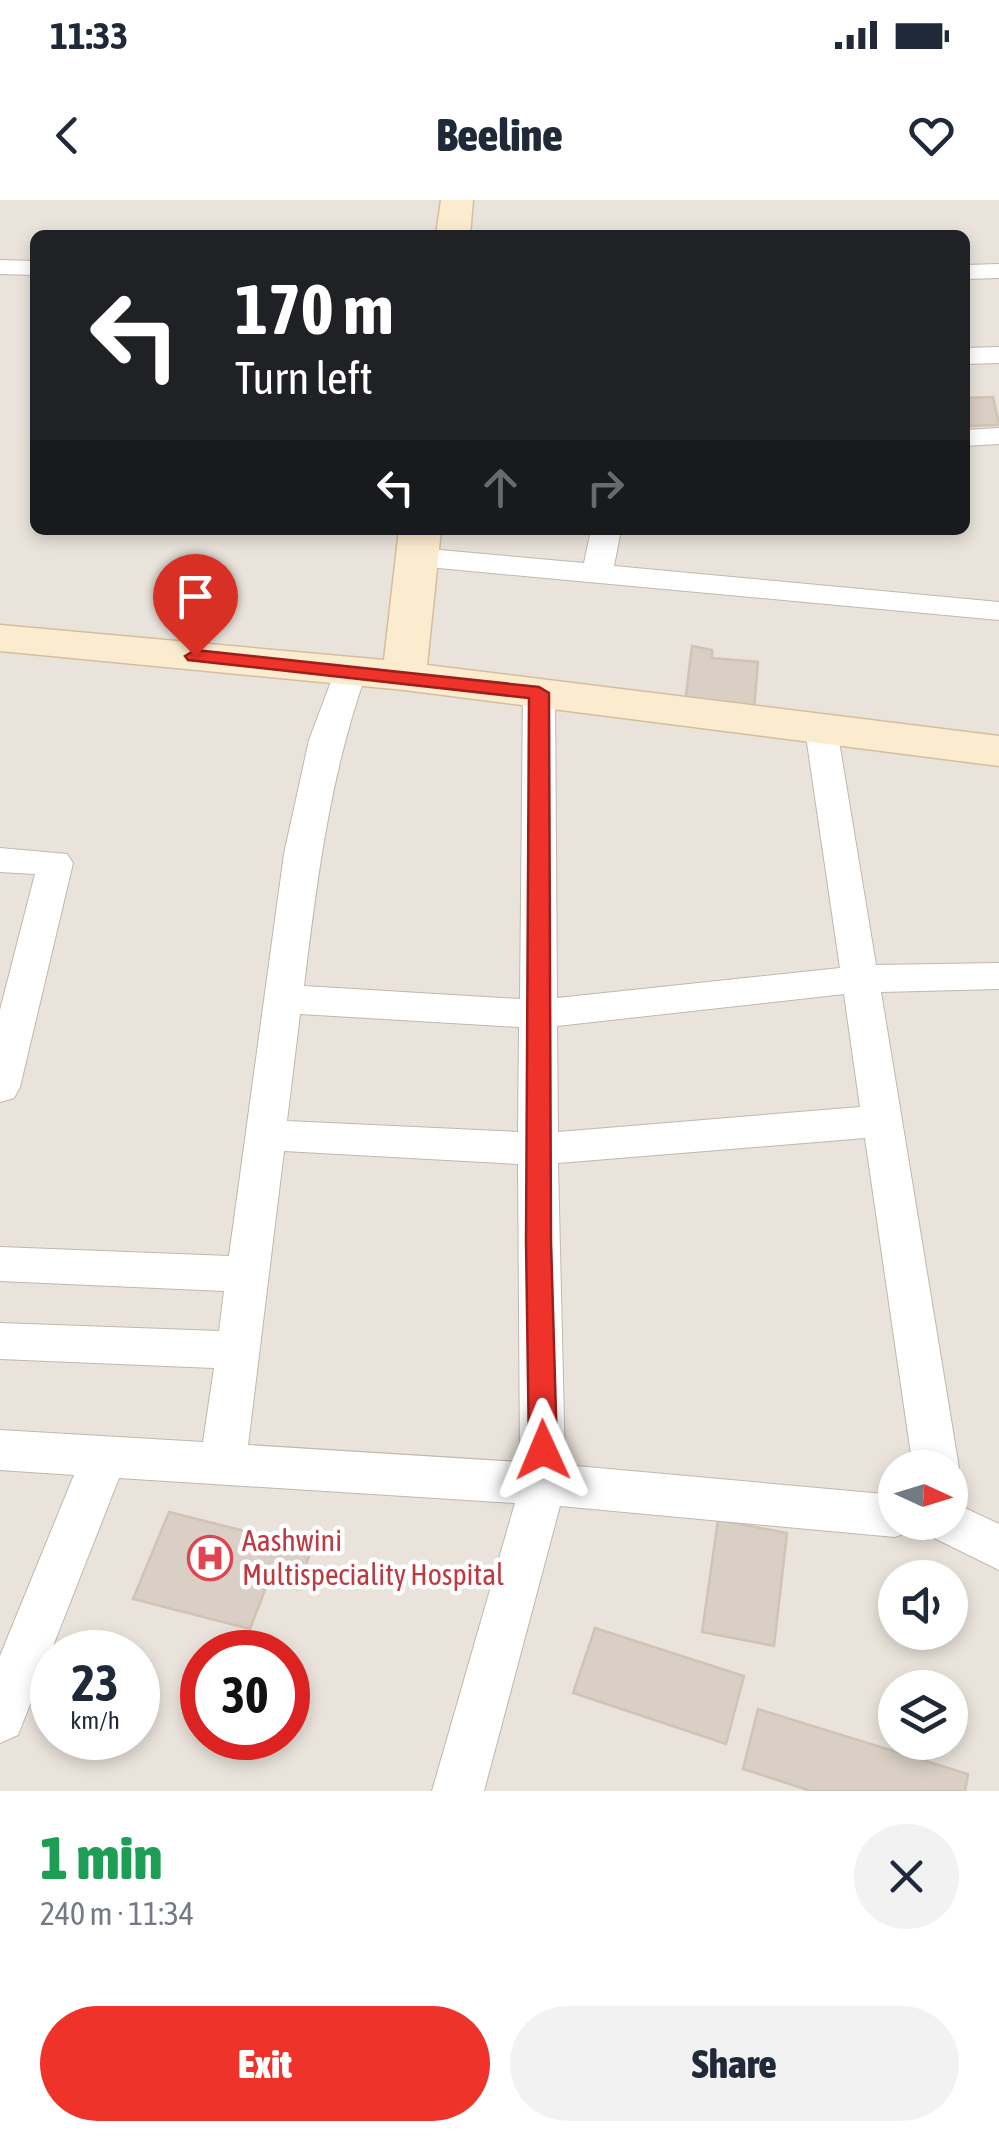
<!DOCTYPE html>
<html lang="en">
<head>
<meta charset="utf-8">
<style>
	:root { --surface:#fff; --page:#f2f2f3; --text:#1f2937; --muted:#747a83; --accent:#ef322a }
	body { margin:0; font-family:"Asap Condensed",sans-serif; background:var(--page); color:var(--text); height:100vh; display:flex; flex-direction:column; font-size:38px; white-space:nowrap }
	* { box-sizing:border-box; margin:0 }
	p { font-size:32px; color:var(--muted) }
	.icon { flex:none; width:55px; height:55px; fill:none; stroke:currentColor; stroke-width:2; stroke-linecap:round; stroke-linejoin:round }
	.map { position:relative; height:1591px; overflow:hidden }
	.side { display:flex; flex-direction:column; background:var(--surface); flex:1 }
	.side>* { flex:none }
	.top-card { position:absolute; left:30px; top:30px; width:940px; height:305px; border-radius:15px; box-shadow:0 5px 15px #0003; background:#202124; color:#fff; overflow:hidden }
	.needle { width:65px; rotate:94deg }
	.tools { position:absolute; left:878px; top:1250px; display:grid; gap:20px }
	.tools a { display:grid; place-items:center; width:90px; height:90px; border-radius:50%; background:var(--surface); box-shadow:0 5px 15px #0003; font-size:50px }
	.speed { position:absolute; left:30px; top:1430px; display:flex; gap:20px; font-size:50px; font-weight:700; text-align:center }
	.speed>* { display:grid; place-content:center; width:130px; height:130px; border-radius:50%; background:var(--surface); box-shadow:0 5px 15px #0003; line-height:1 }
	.speed small { font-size:25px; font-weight:400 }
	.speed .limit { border:15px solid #d22; background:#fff; color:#111 }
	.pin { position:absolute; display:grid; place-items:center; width:85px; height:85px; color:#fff; margin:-102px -42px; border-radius:50% 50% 50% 0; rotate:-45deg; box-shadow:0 0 10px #0007 }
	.pin .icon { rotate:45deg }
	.me { position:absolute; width:110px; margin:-55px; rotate:359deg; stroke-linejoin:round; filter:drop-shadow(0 0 8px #0008) }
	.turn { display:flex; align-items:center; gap:35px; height:210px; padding:0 40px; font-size:45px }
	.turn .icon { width:130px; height:130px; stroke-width:2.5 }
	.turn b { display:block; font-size:70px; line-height:85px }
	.lanes { display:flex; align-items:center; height:95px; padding:0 40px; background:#0003; justify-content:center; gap:50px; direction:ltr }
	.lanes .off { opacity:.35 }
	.round { display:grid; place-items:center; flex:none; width:105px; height:105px; border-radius:52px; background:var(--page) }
	.head { display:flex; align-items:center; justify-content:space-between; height:170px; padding:0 40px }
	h1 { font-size:60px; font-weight:800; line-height:75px; color:#1e9e55 }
	.primary-button { display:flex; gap:20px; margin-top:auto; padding:20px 40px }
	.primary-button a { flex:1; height:115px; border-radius:60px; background:var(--accent); color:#fff; font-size:40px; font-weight:800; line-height:115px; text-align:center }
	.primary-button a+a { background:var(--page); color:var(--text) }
	.status { display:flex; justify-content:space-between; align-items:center; height:70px; padding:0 50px; background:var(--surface); direction:ltr }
	.status svg { height:28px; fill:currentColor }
	header { display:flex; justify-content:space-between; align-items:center; height:130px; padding:0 40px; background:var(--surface); font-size:45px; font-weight:800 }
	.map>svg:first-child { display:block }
	.residential { fill:#e9e3db; fill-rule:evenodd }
	.building { fill:#d9cfc5; stroke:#d1c3b5; stroke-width:2.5 }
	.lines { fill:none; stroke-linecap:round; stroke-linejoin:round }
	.street-casing { stroke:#c1b8af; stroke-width:2 }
	.secondary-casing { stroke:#d2bf9e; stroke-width:3 }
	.street { fill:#fff; fill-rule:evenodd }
	.secondary { fill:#fceccf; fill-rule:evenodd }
	.route { fill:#ef322a; stroke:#9b201b; stroke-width:2.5 }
	.labels { text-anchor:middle; stroke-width:9; stroke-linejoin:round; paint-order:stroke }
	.near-health-label { font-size:30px; fill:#be3a42; stroke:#fff; text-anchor:start }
</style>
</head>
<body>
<div class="status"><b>11:33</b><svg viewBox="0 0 49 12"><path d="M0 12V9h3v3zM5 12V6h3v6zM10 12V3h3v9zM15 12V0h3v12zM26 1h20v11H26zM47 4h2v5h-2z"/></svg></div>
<header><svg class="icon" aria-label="back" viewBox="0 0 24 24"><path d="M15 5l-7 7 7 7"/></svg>Beeline<svg class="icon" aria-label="heart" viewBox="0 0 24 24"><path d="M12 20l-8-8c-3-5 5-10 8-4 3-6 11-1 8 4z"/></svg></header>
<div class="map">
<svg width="999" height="1591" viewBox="0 0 999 1591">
	<rect width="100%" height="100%" fill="#f5f2ec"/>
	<!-- residential -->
	<path class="residential" d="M 0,0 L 999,0 L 999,1591 L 0,1591 ZM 35,35 L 965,35 L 965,330 L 35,330 ZM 895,1268 L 950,1268 L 950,1322 L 895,1322 ZM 895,1378 L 950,1378 L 950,1432 L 895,1432 ZM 52,1452 L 138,1452 L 138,1538 L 52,1538 ZM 202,1452 L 288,1452 L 288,1538 L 202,1538 ZM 895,1488 L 950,1488 L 950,1542 L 895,1542 Z"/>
	<!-- building -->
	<g class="building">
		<path d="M 993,197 L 999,225 L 965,226 L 965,198 Z"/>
		<path d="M 692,446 L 712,450 L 712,458 L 758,462 L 754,510 L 685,503 Z"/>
		<path d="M 169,1312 L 312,1348 L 297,1389 L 268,1382 L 250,1429 L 133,1399 Z"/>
		<path d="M 718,1320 L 787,1333 L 774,1446 L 702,1432 Z"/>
		<path d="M 595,1428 L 744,1476 L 726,1544 L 573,1493 Z"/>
		<path d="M 758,1509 L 968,1574 L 965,1591 L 811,1591 L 743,1569 Z"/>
	</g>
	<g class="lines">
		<defs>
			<g id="street">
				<path d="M 0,60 L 35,61 L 35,75 L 0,74 Z"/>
				<path d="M 999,64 L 999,78 L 965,79 L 965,65 Z"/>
				<path d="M 999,147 L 999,163 L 965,164 L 965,148 Z"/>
				<path d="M 999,228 L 999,244 L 965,246 L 965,230 Z"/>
				<path d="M 591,330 L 621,330 L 614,366 L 999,402 L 999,420 L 417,366 L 406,363 L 402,357 L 406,351 L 417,348 L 584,363 Z"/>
				<path d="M 351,461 L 362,464 L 367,471 C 330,574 317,678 304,786 L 520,799 L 523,493 L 528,486 L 550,486 L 555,493 L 557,798 L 840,768 L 805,529 L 809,522 L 821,518 L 833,522 L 837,529 L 876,765 L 999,763 L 999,789 L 881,792 L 959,1268 L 952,1282 L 950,1268 L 913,1268 L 865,938 L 558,963 L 565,1265 L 895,1295 L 895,1322 L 915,1322 L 911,1331 L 895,1337 L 560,1306 L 484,1591 L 432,1591 L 515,1303 L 119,1278 L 18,1535 L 0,1543 L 0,1456 L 74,1275 L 0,1270 L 0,1230 L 203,1242 L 214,1168 L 0,1159 L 0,1123 L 219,1131 L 224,1091 L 0,1081 L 0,1047 L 229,1056 L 284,654 L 309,540 L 335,471 L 340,464 ZM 844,794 L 860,907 L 558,932 L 557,826 ZM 300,814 L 519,827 L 518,932 L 287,921 ZM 284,951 L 518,964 L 520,1262 L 248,1245 Z"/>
				<path d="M 0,648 L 67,654 L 73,663 L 20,887 L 14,898 L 0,902 L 0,810 L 35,674 L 0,672 Z"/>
				<path d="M 950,1301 L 999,1324 L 999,1370 L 932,1337 L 926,1322 L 950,1322 Z"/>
			</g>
			<g id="secondary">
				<path d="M 441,0 L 473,0 L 470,35 L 436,35 Z"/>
				<path d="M 399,330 L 441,330 L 427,465 L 999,536 L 999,566 L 404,490 L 0,451 L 0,425 L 384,460 Z"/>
			</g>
		</defs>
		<!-- street casing -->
		<use href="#street" class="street-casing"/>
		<!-- secondary casing -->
		<use href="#secondary" class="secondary-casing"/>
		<!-- street -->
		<use href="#street" class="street"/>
		<!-- secondary -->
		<use href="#secondary" class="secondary"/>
	</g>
	<!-- route -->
	<path class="route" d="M 195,450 L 539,487 L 549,493 L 551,1041 L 557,1250 L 552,1258 L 543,1262 L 533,1258 L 529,1250 L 526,1041 L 529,498 L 188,460 L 185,456 Z"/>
	<!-- icons -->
	<defs>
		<symbol id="hospital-ring" viewBox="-11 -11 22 22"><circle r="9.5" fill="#fff" stroke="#e0444e" stroke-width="1.5"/><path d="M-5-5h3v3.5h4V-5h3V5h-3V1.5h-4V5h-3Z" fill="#e0444e"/></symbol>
	</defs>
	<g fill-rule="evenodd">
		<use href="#hospital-ring" x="185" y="1333" width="50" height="50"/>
	</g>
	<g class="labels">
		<!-- near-health labels -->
		<g class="near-health-label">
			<text x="242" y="1351">Aashwini<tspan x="242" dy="34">Multispeciality Hospital</tspan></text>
		</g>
	</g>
</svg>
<div class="tools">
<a><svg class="needle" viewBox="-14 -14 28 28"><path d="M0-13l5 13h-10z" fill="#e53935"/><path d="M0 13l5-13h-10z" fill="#747a83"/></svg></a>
<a><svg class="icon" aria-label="sound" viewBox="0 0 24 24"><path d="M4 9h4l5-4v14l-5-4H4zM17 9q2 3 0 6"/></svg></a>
<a><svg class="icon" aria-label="layers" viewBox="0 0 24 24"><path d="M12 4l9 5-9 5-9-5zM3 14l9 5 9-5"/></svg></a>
</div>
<div class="speed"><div>23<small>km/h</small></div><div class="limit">30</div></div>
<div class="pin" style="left:195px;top:456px;background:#d93025"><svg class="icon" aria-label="arrive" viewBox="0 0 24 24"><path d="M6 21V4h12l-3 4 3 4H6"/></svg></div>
<svg class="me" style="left:543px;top:1250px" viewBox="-20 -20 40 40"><path d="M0-17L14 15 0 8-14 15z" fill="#ef322a" stroke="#fff" stroke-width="4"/></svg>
<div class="top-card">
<div class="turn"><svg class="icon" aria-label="left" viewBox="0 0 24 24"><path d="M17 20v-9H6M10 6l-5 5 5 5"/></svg><div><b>170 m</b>Turn left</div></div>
<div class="lanes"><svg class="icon" aria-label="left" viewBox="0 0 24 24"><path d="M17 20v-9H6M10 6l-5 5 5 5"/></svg><svg class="icon off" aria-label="ahead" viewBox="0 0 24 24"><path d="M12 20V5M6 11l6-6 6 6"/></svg><svg class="icon off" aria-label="right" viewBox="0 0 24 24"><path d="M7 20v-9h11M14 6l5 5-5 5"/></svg></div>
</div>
</div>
<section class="side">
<div class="head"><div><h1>1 min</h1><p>240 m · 11:34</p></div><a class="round"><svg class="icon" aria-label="close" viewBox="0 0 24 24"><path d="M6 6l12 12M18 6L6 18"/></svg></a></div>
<div class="primary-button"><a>Exit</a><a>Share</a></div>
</section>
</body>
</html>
